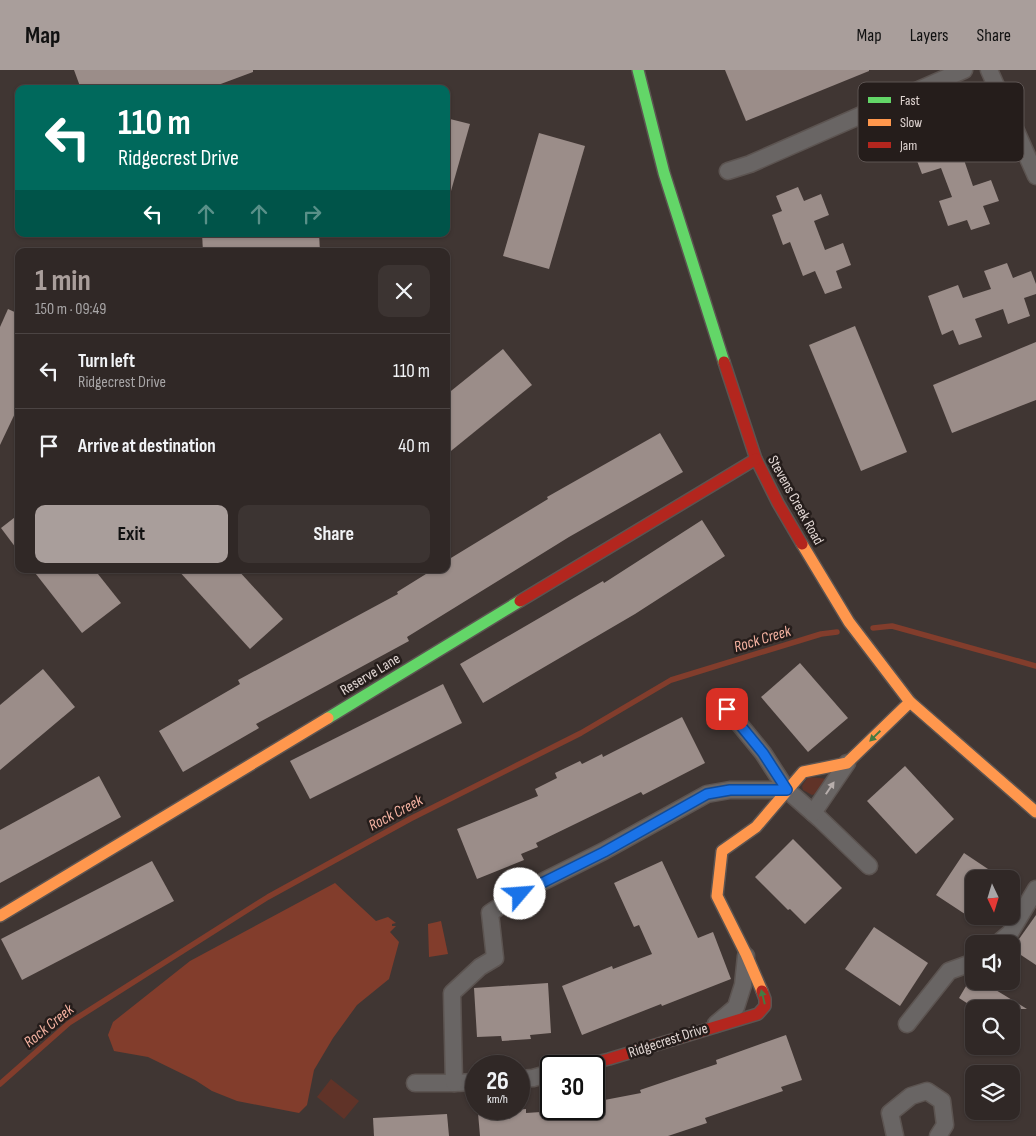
<!DOCTYPE html>
<html lang="en">
<head>
<meta charset="utf-8">
<style>
	:root { --surface:#302826; --page:#3c3432; --text:#f1f3f6; --muted:#a8a6a7; --line:#4b4443; --accent:#a99e9b }
	body { margin:0; font-family:"Sofia Sans Condensed",sans-serif; background:var(--page); color:var(--text); height:100vh; display:flex; flex-direction:column; font-size:19px; white-space:nowrap }
	* { box-sizing:border-box; margin:0 }
	p { font-size:16px; color:var(--muted) }
	.icon { flex:none; width:28px; height:28px; fill:none; stroke:currentColor; stroke-width:2; stroke-linecap:round; stroke-linejoin:round }
	.map { position:relative; flex:1; overflow:hidden }
	.sheet { position:absolute; left:15px; top:178px; width:435px; height:325px; display:flex; flex-direction:column; background:var(--surface); border-radius:10px; box-shadow:0 1px 4px #0004,0 0 0 1px var(--line) }
	.sheet>* { flex:none }
	.hud { position:absolute; left:15px; top:15px; width:435px; height:152px; border-radius:10px; box-shadow:0 1px 4px #0004,0 0 0 1px var(--line); background:#00695c; color:#fff; overflow:hidden }
	.needle { width:32px; rotate:176deg }
	.buttons { position:absolute; left:965px; top:800px; display:grid; gap:10px }
	.buttons a { display:grid; place-items:center; width:55px; height:55px; border-radius:10px; background:var(--surface); box-shadow:0 1px 4px #0004,0 0 0 1px var(--line); font-size:25px }
	.speed { position:absolute; left:465px; top:985px; display:flex; gap:10px; font-size:25px; font-weight:700; text-align:center }
	.speed>* { display:grid; place-content:center; width:65px; height:65px; border-radius:50%; background:var(--surface); box-shadow:0 1px 4px #0004,0 0 0 1px var(--line); line-height:1 }
	.speed small { font-size:12px; font-weight:400 }
	.speed .limit { border:2px solid #111; border-radius:8px; background:#fff; color:#111 }
	.pin { position:absolute; display:grid; place-items:center; width:42px; height:42px; color:#fff; margin:-21px; border-radius:10px; box-shadow:0 2px 8px #0006 }
	.me { position:absolute; width:55px; margin:-28px; rotate:63deg; stroke-linejoin:round; filter:drop-shadow(0 0 4px #0008) }
	.turn { display:flex; align-items:center; gap:18px; height:105px; padding:0 20px; font-size:22px }
	.turn .icon { width:65px; height:65px; stroke-width:2.5 }
	.turn b { display:block; font-size:35px; line-height:42px }
	.lanes { display:flex; align-items:center; height:48px; padding:0 20px; background:#0003; justify-content:center; gap:25px; direction:ltr }
	.lanes .off { opacity:.35 }
	.round { display:grid; place-items:center; flex:none; width:52px; height:52px; border-radius:10px; background:var(--page) }
	.headline { display:flex; align-items:center; justify-content:space-between; height:85px; padding:0 20px }
	h1 { font-size:30px; font-weight:700; line-height:38px; color:var(--accent) }
	.action { display:flex; gap:10px; margin-top:auto; padding:10px 20px }
	.action a { flex:1; height:58px; border-radius:10px; background:var(--accent); color:#111; font-size:20px; font-weight:700; line-height:58px; text-align:center }
	.action a+a { background:var(--page); color:var(--text) }
	ul { padding:0; list-style:none }
	li { display:flex; align-items:center; gap:15px; height:75px; padding:0 20px; border-top:1px solid var(--line) }
	li div { flex:1 }
	li b { display:block; font-size:19px }
	li em { font-style:normal }
	header { display:flex; align-items:center; gap:30px; box-sizing:border-box; height:70px; padding:0 25px; background:var(--accent); color:#111 }
	header strong { font-size:24px }
	nav { display:flex; gap:28px; margin-inline-start:auto; font-size:18px }
	.map>svg:first-child { display:block }
	.green { fill:#603328 }
	.water { fill:#823d2c }
	.lines { fill:none; stroke-linecap:round; stroke-linejoin:round }
	.stream { stroke:#823d2c; stroke-width:5.5 }
	.building { fill:#9b8d89 }
	.street-casing { stroke:#5c5451; stroke-width:19 }
	.fast-casing { stroke:#5c5451; stroke-width:14 }
	.slow-casing { stroke:#5c5451; stroke-width:14 }
	.jam-casing { stroke:#5c5451; stroke-width:14 }
	.street { stroke:#696564; stroke-width:16 }
	.fast { stroke:#63d668; stroke-width:11 }
	.slow { stroke:#ff974d; stroke-width:11 }
	.jam { stroke:#b3261e; stroke-width:11 }
	.oneway { fill:#447a42 }
	.oneway2 { fill:#b7aeac }
	.route-casing { stroke:#114b97; stroke-width:12 }
	.route { stroke:#1a73e8; stroke-width:9 }
	.labels { text-anchor:middle; stroke-width:5; stroke-linejoin:round; paint-order:stroke }
	.street-label { font-size:15px; fill:#e1d6d3; stroke:#251d1b }
	.water-label { font-size:16px; font-style:italic; fill:#f6b3a2; stroke:#251d1b }
	.key { fill:#251d1b; stroke:#5d5452; stroke-width:1 }
	.key-label { font-size:14px; fill:#e1d6d3 }
</style>
</head>
<body>
<header>
<strong>Map</strong>
<nav><a>Map</a><a>Layers</a><a>Share</a></nav>
</header>
<div class="map">
<svg width="1036" height="1066" viewBox="0 0 1036 1066">
	<rect width="100%" height="100%" fill="#403633"/>
	<!-- green -->
	<g class="green">
		<path d="M 808,707 L 829,709 L 818,723 L 812,725 L 803,720 L 802,716 Z"/>
		<path d="M 331,1009 L 359,1031 L 344,1049 L 317,1027 Z"/>
	</g>
	<!-- water -->
	<g class="water">
		<path d="M 335,813 L 376,851 L 388,847 L 396,853 L 392,854 L 392,856 L 396,856 L 390,862 L 399,872 L 389,909 L 357,935 L 333,968 L 314,1000 L 307,1035 L 299,1043 L 237,1031 L 212,1021 L 195,1010 L 148,987 L 114,981 L 108,965 L 113,952 L 190,891 Z"/>
		<path d="M 441,851 L 448,884 L 429,887 L 428,854 Z"/>
	</g>
	<g class="lines">
		<!-- stream -->
		<g class="stream">
			<path d="M 873,558 L 892,556 L 1036,596"/>
			<path d="M 0,1014 L 69,953 L 268,827 L 410,749 L 581,663 L 671,610 L 821,564 L 837,562"/>
		</g>
	</g>
	<!-- building -->
	<g class="building">
		<path d="M 74,0 L 253,0 L 253,2 L 218,15 L 220,19 L 81,19 Z"/>
		<path d="M 725,0 L 869,0 L 869,1 L 746,51 Z"/>
		<path d="M 446,48 L 470,54 L 451,121 L 446,121 Z"/>
		<path d="M 947,54 L 951,67 L 970,60 L 977,82 L 963,87 L 973,116 L 991,110 L 999,131 L 983,136 L 990,154 L 971,160 L 967,150 L 948,156 L 939,131 L 952,127 L 941,98 L 922,104 L 914,83 L 931,77 L 925,61 Z"/>
		<path d="M 539,63 L 585,76 L 549,199 L 503,186 Z"/>
		<path d="M 798,117 L 804,131 L 821,124 L 829,145 L 814,151 L 825,180 L 843,173 L 851,195 L 836,201 L 842,218 L 825,224 L 815,201 L 803,206 L 790,172 L 783,175 L 772,145 L 782,141 L 776,126 Z"/>
		<path d="M 202,164 L 319,164 L 320,181 L 203,181 Z"/>
		<path d="M 1007,193 L 1013,208 L 1031,201 L 1036,214 L 1036,224 L 1024,228 L 1030,246 L 1008,254 L 1003,239 L 975,249 L 982,267 L 959,275 L 953,260 L 942,265 L 928,226 L 958,215 L 963,228 L 991,219 L 984,201 Z"/>
		<path d="M 8,239 L 19,244 L 19,335 L 0,375 L 0,257 Z"/>
		<path d="M 855,256 L 907,382 L 861,401 L 809,275 Z"/>
		<path d="M 1036,272 L 1036,330 L 952,363 L 933,315 Z"/>
		<path d="M 503,279 L 532,315 L 446,385 L 446,325 Z"/>
		<path d="M 660,363 L 683,402 L 569,467 L 407,567 L 409,571 L 256,654 L 259,658 L 183,702 L 159,661 L 240,614 L 238,610 L 398,524 L 397,522 L 434,499 L 446,499 L 446,491 L 548,429 L 547,427 Z"/>
		<path d="M 19,444 L 19,482 L 1,458 Z"/>
		<path d="M 702,450 L 725,486 L 635,544 L 483,633 L 460,594 L 603,511 L 604,513 Z"/>
		<path d="M 32,499 L 94,499 L 121,533 L 82,563 Z"/>
		<path d="M 177,499 L 237,499 L 283,549 L 250,579 Z"/>
		<path d="M 800,593 L 848,648 L 808,682 L 761,627 Z"/>
		<path d="M 43,599 L 75,637 L 0,700 L 0,635 Z"/>
		<path d="M 443,614 L 462,653 L 310,729 L 290,691 Z"/>
		<path d="M 682,647 L 705,693 L 643,725 L 641,722 L 536,773 L 538,777 L 521,784 L 524,790 L 477,809 L 457,759 L 538,726 L 535,719 L 557,708 L 555,703 L 580,691 L 582,694 L 602,684 L 603,687 Z"/>
		<path d="M 905,696 L 954,749 L 916,784 L 867,731 Z"/>
		<path d="M 99,706 L 121,747 L 0,813 L 0,760 Z"/>
		<path d="M 793,769 L 842,818 L 805,854 L 790,839 L 788,840 L 755,807 Z"/>
		<path d="M 964,783 L 1003,809 L 974,809 L 974,850 L 936,825 Z"/>
		<path d="M 152,791 L 174,831 L 22,910 L 1,869 Z"/>
		<path d="M 662,791 L 698,868 L 713,862 L 731,909 L 662,936 L 661,934 L 582,965 L 562,916 L 612,896 L 613,899 L 652,884 L 639,855 L 634,857 L 614,813 Z"/>
		<path d="M 1036,845 L 1036,895 L 1012,879 Z"/>
		<path d="M 874,857 L 928,893 L 900,936 L 845,899 Z"/>
		<path d="M 972,906 L 974,907 L 974,911 L 981,911 L 1027,939 L 976,939 L 959,928 Z"/>
		<path d="M 548,913 L 551,963 L 530,965 L 531,969 L 502,971 L 501,966 L 477,967 L 474,918 Z"/>
		<path d="M 786,965 L 802,1010 L 781,1017 L 783,1021 L 705,1048 L 707,1053 L 668,1066 L 480,1066 L 478,1043 L 526,1039 L 526,1043 L 556,1041 L 555,1039 L 594,1039 L 594,1032 L 641,1023 L 640,1020 L 717,994 L 716,990 Z"/>
		<path d="M 447,1044 L 449,1066 L 374,1066 L 373,1048 Z"/>
	</g>
	<g class="lines">
		<defs>
			<g id="street">
				<path d="M 989,0 L 1036,106"/>
				<path d="M 728,101 L 750,94 L 964,0"/>
				<path d="M 727,639 L 763,683 L 787,720 L 820,749 L 869,796"/>
				<path d="M 813,743 L 847,693"/>
				<path d="M 997,874 L 1010,863 L 1036,819"/>
				<path d="M 716,954 L 736,937 L 743,915 L 746,886"/>
				<path d="M 907,954 L 949,901 L 974,892"/>
				<path d="M 519,1009 L 533,1008 L 551,1003"/>
				<path d="M 415,1013 L 454,1013 L 476,1012"/>
				<path d="M 454,1013 L 452,923 L 480,897 L 495,888 L 490,843 L 520,823 L 604,781 L 707,724 L 730,720 L 787,720"/>
				<path d="M 895,1066 L 890,1043 L 911,1026 L 927,1021 L 942,1031 L 945,1055 L 938,1066"/>
			</g>
			<g id="fast">
				<path d="M 638,0 L 664,103 L 724,292"/>
				<path d="M 328,648 L 520,531"/>
			</g>
			<g id="slow">
				<path d="M 802,474 L 849,552 L 910,632 L 1036,742"/>
				<path d="M 0,846 L 328,648"/>
				<path d="M 762,921 L 746,884 L 717,826 L 722,781 L 756,757 L 803,702 L 847,693 L 910,632"/>
			</g>
			<g id="jam">
				<path d="M 724,292 L 756,389 L 778,433 L 802,474"/>
				<path d="M 520,531 L 756,389"/>
				<path d="M 580,996 L 609,989 L 758,944 L 765,936 L 765,929 L 762,921"/>
			</g>
		</defs>
		<!-- street casing -->
		<use href="#street" class="street-casing"/>
		<!-- fast casing -->
		<use href="#fast" class="fast-casing"/>
		<!-- slow casing -->
		<use href="#slow" class="slow-casing"/>
		<!-- jam casing -->
		<use href="#jam" class="jam-casing"/>
		<!-- street -->
		<use href="#street" class="street"/>
		<!-- fast -->
		<use href="#fast" class="fast"/>
		<!-- slow -->
		<use href="#slow" class="slow"/>
		<!-- jam -->
		<use href="#jam" class="jam"/>
	</g>
	<!-- one-way arrows -->
	<defs><path id="oneway-solid" d="M-6-.8H1V-3.2L6.5 0L1 3.2V.8H-6Z" transform="scale(1.25)"/></defs>
	<g class="oneway">
		<use href="#oneway-solid" transform="translate(875 666) rotate(136)"/>
		<use href="#oneway-solid" transform="translate(763 927) rotate(-104)"/>
	</g>
	<use class="oneway2" href="#oneway-solid" transform="translate(830 718) rotate(-56)"/>
	<g class="lines">
		<defs>
			<path id="route" d="M 520,824 L 604,782 L 707,724 L 730,720 L 787,720 L 763,683 L 727,639"/>
		</defs>
		<!-- route casing -->
		<use href="#route" class="route-casing"/>
		<!-- route -->
		<use href="#route" class="route"/>
	</g>
	<g class="labels">
		<!-- street labels -->
		<g class="street-label">
			<text transform="translate(796 430) rotate(61)" y="5">Stevens Creek Road</text>
			<text transform="translate(370 604) rotate(-31)" y="5">Reserve Lane</text>
			<text transform="translate(668 970) rotate(-18)" y="5">Ridgecrest Drive</text>
		</g>
		<!-- water labels -->
		<g class="water-label">
			<text transform="translate(762 568) rotate(-17)" y="6">Rock Creek</text>
			<text transform="translate(395 742) rotate(-28)" y="6">Rock Creek</text>
			<text transform="translate(48 955) rotate(-39)" y="6">Rock Creek</text>
		</g>
	</g>
	<!-- legend -->
	<rect x="858" y="12" width="166" height="80" rx="8" class="key"/>
	<rect x="868" y="27" width="23" height="6" fill="#63d668"/>
	<rect x="868" y="49" width="23" height="7" fill="#ff974d"/>
	<rect x="868" y="72" width="23" height="6" fill="#b3261e"/>
	<g class="key-label">
		<text x="900" y="35">Fast</text>
		<text x="900" y="57">Slow</text>
		<text x="900" y="80">Jam</text>
	</g>
</svg>
<div class="buttons">
<a><svg class="needle" viewBox="-14 -14 28 28"><path d="M0-13l5 13h-10z" fill="#e53935"/><path d="M0 13l5-13h-10z" fill="#a8a6a7"/></svg></a>
<a><svg class="icon" aria-label="sound" viewBox="0 0 24 24"><path d="M4 9h4l5-4v14l-5-4H4zM17 9q2 3 0 6"/></svg></a>
<a><svg class="icon" aria-label="search" viewBox="0 0 24 24"><circle cx="10" cy="10" r="6"/><path d="M15 15l6 6"/></svg></a>
<a><svg class="icon" aria-label="layers" viewBox="0 0 24 24"><path d="M12 4l9 5-9 5-9-5zM3 14l9 5 9-5"/></svg></a>
</div>
<div class="speed"><div>26<small>km/h</small></div><div class="limit">30</div></div>
<div class="pin" style="left:727px;top:639px;background:#d93025"><svg class="icon" aria-label="arrive" viewBox="0 0 24 24"><path d="M6 21V4h12l-3 4 3 4H6"/></svg></div>
<svg class="me" style="left:520px;top:824px" viewBox="-20 -20 40 40"><circle r="19" fill="#fff"/><path d="M0-13L10 11 0 6-10 11z" fill="#1a73e8"/></svg>
<div class="hud">
<div class="turn"><svg class="icon" aria-label="left" viewBox="0 0 24 24"><path d="M17 20v-9H6M10 6l-5 5 5 5"/></svg><div><b>110 m</b>Ridgecrest Drive</div></div>
<div class="lanes"><svg class="icon" aria-label="left" viewBox="0 0 24 24"><path d="M17 20v-9H6M10 6l-5 5 5 5"/></svg><svg class="icon off" aria-label="ahead" viewBox="0 0 24 24"><path d="M12 20V5M6 11l6-6 6 6"/></svg><svg class="icon off" aria-label="ahead" viewBox="0 0 24 24"><path d="M12 20V5M6 11l6-6 6 6"/></svg><svg class="icon off" aria-label="right" viewBox="0 0 24 24"><path d="M7 20v-9h11M14 6l5 5-5 5"/></svg></div>
</div>
<section class="sheet">
<div class="headline"><div><h1>1 min</h1><p>150 m · 09:49</p></div><a class="round"><svg class="icon" aria-label="close" viewBox="0 0 24 24"><path d="M6 6l12 12M18 6L6 18"/></svg></a></div>
<ul>
<li><svg class="icon" aria-label="left" viewBox="0 0 24 24"><path d="M17 20v-9H6M10 6l-5 5 5 5"/></svg><div><b>Turn left</b><p>Ridgecrest Drive</p></div><em>110 m</em></li>
<li><svg class="icon" aria-label="arrive" viewBox="0 0 24 24"><path d="M6 21V4h12l-3 4 3 4H6"/></svg><div><b>Arrive at destination</b></div><em>40 m</em></li>
</ul>
<div class="action"><a>Exit</a><a>Share</a></div>
</section>
</div>
</body>
</html>
